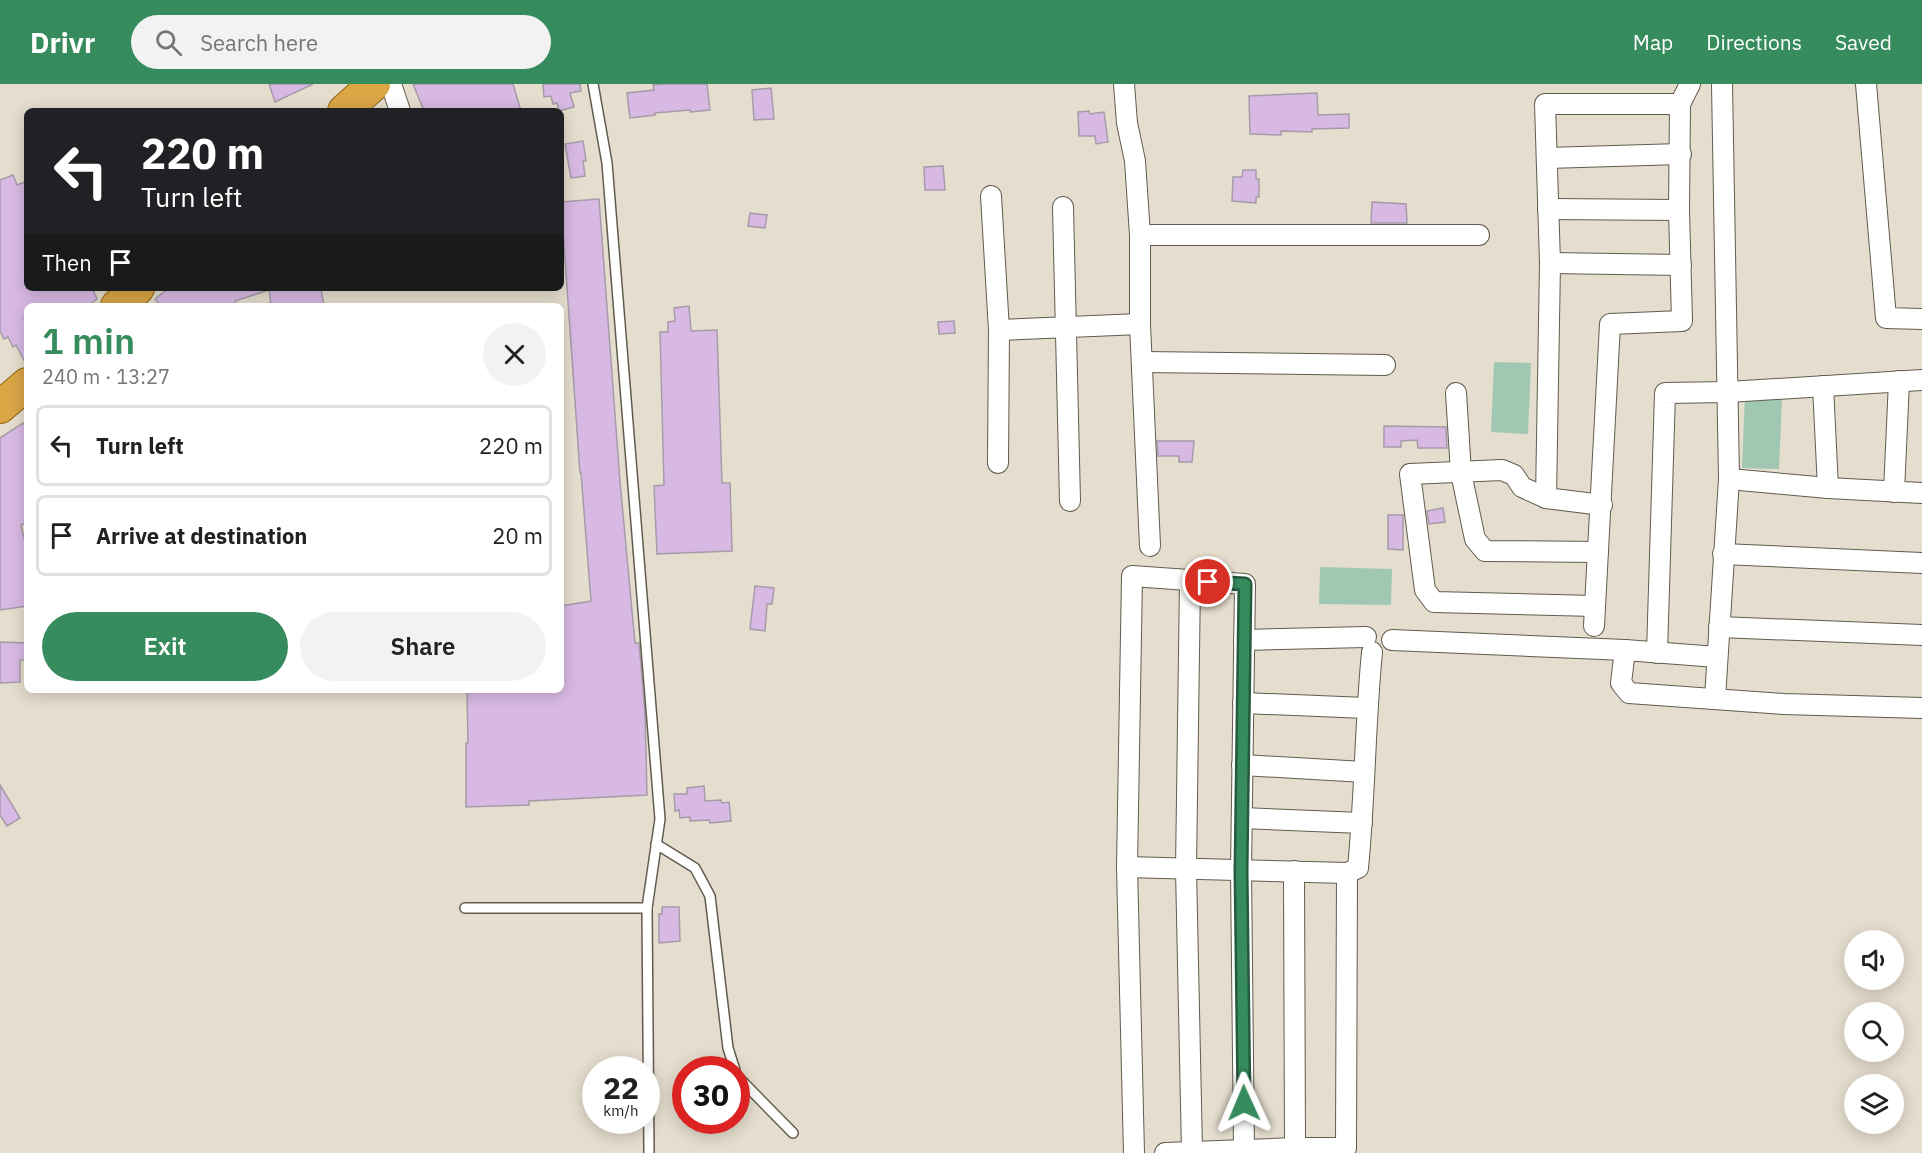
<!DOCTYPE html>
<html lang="en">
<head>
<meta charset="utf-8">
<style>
	:root { --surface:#fff; --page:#f2f2f2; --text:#202124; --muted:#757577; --line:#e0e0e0; --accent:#378c5e }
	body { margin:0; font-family:"IBM Plex Sans",sans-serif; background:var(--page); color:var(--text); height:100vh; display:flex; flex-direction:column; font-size:22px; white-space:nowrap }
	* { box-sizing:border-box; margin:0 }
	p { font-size:20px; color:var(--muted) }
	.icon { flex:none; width:33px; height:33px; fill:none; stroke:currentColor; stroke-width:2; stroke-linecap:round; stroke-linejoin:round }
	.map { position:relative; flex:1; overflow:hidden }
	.sheet { position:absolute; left:24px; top:219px; width:540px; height:390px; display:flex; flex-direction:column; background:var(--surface); border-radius:9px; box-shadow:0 3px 15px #0003 }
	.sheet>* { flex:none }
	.banner { position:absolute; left:24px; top:24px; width:540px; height:183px; border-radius:9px; box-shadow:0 3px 15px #0003; background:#202124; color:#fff; overflow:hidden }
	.tools { position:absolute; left:1844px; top:846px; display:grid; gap:12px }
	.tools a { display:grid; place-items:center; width:60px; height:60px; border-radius:50%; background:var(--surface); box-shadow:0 3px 15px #0003; font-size:30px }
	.speed { position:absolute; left:582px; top:972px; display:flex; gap:12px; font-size:30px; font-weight:700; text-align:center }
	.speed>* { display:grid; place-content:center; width:78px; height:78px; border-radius:50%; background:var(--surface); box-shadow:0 3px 15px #0003; line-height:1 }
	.speed small { font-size:15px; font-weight:400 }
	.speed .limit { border:9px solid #d22; background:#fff; color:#111 }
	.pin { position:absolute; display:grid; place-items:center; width:51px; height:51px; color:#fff; margin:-26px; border:3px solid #fff; border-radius:50%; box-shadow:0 2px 6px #0007 }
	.me { position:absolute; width:66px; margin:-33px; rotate:359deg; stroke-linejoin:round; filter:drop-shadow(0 0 4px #0008) }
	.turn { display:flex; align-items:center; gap:21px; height:126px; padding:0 18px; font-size:27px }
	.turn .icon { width:78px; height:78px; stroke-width:2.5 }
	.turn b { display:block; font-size:42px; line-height:51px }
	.then { display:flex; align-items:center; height:57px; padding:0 18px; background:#0003; gap:12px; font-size:22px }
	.round { display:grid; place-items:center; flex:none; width:63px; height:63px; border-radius:32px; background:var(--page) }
	.headline { display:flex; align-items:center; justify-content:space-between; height:102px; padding:0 18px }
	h1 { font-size:36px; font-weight:600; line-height:45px; color:var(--accent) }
	.button { display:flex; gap:12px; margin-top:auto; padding:12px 18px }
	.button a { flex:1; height:69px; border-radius:36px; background:var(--accent); color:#fff; font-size:24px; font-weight:600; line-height:69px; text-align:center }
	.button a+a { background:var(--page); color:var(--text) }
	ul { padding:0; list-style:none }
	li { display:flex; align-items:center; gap:18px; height:81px; margin:0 12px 9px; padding:0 6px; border:3px solid var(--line); border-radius:9px }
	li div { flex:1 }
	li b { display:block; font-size:22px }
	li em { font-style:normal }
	header { display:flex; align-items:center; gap:36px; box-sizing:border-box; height:84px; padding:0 30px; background:var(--accent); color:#fff }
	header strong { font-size:28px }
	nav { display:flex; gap:33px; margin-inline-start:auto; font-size:21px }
	.search { width:420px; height:54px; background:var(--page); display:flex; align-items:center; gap:15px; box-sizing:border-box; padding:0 21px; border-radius:33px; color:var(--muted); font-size:22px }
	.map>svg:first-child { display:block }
	.green { fill:#a0c7b1 }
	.building { fill:#d8b9e3; stroke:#a59ba9; stroke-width:1.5 }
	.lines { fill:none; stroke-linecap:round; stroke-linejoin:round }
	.service-casing { stroke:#625c4e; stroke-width:12 }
	.minor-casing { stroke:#625c4e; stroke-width:22 }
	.trunk-casing { stroke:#906515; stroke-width:34 }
	.service { stroke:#fff; stroke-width:9 }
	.minor { stroke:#fff; stroke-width:20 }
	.trunk { stroke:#daa646; stroke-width:32 }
	.route-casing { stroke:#245b3d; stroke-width:15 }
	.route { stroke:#378c5e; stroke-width:10 }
</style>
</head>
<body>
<header>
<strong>Drivr</strong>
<div class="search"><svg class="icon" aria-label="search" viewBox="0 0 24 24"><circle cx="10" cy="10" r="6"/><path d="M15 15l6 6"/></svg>Search here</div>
<nav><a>Map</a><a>Directions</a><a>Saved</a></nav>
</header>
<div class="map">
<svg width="1922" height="1069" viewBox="0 0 1922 1069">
	<rect width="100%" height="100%" fill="#e5dece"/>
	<!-- green -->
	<g class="green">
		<path d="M 1494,278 L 1531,279 L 1528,350 L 1491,348 Z"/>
		<path d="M 1745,312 L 1782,314 L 1779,385 L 1742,384 Z"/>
		<path d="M 1320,483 L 1392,485 L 1391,521 L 1319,520 Z"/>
	</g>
	<!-- building -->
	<g class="building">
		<path d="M 269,0 L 313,0 L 275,18 Z"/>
		<path d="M 413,0 L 513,0 L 521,27 L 424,27 Z"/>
		<path d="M 543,0 L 580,0 L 581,7 L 570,9 L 574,23 L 559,27 L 557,19 L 553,20 L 551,12 L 544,13 Z"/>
		<path d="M 665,0 L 707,0 L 710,26 L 690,28 L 690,26 L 655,29 L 655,31 L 630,34 L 627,9 L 654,6 L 653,1 Z"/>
		<path d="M 771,4 L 774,35 L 754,36 L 752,6 Z"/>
		<path d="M 1317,9 L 1318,31 L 1349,30 L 1349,44 L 1312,45 L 1312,48 L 1281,47 L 1281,51 L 1250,50 L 1249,12 Z"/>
		<path d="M 1089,27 L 1090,30 L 1104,28 L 1108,58 L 1096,60 L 1095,52 L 1079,52 L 1078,28 Z"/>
		<path d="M 583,57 L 586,77 L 583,77 L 585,92 L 571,94 L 565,60 Z"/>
		<path d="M 943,82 L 945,106 L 925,106 L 924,83 Z"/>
		<path d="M 1243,86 L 1256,86 L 1256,95 L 1259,95 L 1259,113 L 1256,113 L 1256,119 L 1232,117 L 1233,93 L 1242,93 Z"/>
		<path d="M 13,91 L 17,101 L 27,97 L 27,204 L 92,204 L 97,215 L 87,222 L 27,222 L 27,231 L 24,233 L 27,241 L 27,282 L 16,261 L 13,263 L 8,253 L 4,255 L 0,247 L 0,96 Z"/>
		<path d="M 599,115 L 620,398 L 635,559 L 639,559 L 645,629 L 647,711 L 529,717 L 529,721 L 466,723 L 466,659 L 468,659 L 467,607 L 561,606 L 561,522 L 591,517 L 581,389 L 580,389 L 561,118 Z"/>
		<path d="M 1372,118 L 1406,120 L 1407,139 L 1371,139 Z"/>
		<path d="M 750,129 L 767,131 L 765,144 L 748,142 Z"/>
		<path d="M 169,204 L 266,204 L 266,207 L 235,217 L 237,222 L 161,222 L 155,215 Z"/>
		<path d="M 269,204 L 321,204 L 324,222 L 271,222 Z"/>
		<path d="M 689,222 L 691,247 L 717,246 L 722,399 L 730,399 L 732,467 L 657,470 L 654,402 L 664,401 L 660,248 L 668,248 L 668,238 L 675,237 L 674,224 Z"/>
		<path d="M 954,237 L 955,249 L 939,250 L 938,238 Z"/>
		<path d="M 23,339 L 27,346 L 27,439 L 21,441 L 27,466 L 27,522 L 0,526 L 0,354 Z"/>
		<path d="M 1384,342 L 1446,343 L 1447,364 L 1418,364 L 1417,356 L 1401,357 L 1401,363 L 1384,363 Z"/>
		<path d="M 1157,357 L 1194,357 L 1192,378 L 1179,378 L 1179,372 L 1158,372 Z"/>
		<path d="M 1443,424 L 1445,438 L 1429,440 L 1427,427 Z"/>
		<path d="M 1388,431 L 1403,431 L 1403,466 L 1388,465 Z"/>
		<path d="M 755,502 L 774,504 L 772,520 L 767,520 L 765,547 L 750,545 Z"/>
		<path d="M 0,558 L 27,559 L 27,576 L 20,576 L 20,598 L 0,599 Z"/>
		<path d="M 0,701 L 20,734 L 7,742 L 0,731 Z"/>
		<path d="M 704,702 L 705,717 L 721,716 L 722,719 L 729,718 L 731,737 L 710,739 L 709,736 L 690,737 L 690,733 L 680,734 L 679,726 L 675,727 L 674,710 L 687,710 L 687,704 Z"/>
		<path d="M 662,823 L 679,823 L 680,857 L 659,859 L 659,830 L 662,830 Z"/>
	</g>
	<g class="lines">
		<defs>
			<g id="service">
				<path d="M 656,760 L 695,784 L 710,812 L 728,964 L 735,986"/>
				<path d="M 465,824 L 647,824 L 660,735 L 607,79 L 593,0"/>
				<path d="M 647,824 L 649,1069"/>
				<path d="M 736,991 L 793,1049"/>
			</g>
			<g id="minor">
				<path d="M 391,0 L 400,27"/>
				<path d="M 1124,0 L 1127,39 L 1135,77 L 1140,151 L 1140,240 L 1150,462"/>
				<path d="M 1866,0 L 1886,234 L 1922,235"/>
				<path d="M 1547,74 L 1681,70"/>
				<path d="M 991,112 L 999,246 L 998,379"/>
				<path d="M 1063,123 L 1070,417"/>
				<path d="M 1548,125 L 1679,126"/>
				<path d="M 1140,151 L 1479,151"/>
				<path d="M 1550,179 L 1681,181"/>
				<path d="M 999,246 L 1140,240"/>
				<path d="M 1142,278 L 1385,281"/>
				<path d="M 1823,302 L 1828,404"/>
				<path d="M 1456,309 L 1461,389 L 1475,455 L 1485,467 L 1598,468"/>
				<path d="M 1729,395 L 1828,404 L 1922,409"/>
				<path d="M 1894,408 L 1899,297"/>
				<path d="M 1546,414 L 1550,179 L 1545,20 L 1680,20"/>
				<path d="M 1723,470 L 1922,479"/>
				<path d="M 1190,497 L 1186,785 L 1192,1067"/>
				<path d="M 1595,522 L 1434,518 L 1425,506 L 1410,390 L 1502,386 L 1514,391 L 1522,403 L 1546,414 L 1602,421"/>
				<path d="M 1594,542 L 1610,240 L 1682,237 L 1679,126 L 1680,20 L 1690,0"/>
				<path d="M 1719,543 L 1922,551"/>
				<path d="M 1244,556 L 1366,553"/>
				<path d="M 1392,556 L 1625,566 L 1717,573"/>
				<path d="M 1625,566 L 1621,599 L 1629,609 L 1784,620 L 1922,624"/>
				<path d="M 1657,569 L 1665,309 L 1728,308 L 1922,296"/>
				<path d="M 1715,614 L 1729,395 L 1722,0"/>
				<path d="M 1243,619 L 1366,624"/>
				<path d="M 1242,681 L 1364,688"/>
				<path d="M 1242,734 L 1362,739"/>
				<path d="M 1127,783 L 1347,789 L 1358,784 C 1365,712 1365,640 1372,568"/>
				<path d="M 1294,787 L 1295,1064"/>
				<path d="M 1134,1069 L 1127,783 L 1132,492 L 1245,500 L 1241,787 L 1244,1066"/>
				<path d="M 1165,1069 L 1295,1064 L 1346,1064 L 1347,789"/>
			</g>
			<g id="trunk">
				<path d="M 344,27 L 374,0"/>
				<path d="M 117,222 L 138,204"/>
				<path d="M 0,323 L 27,300"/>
			</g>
		</defs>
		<!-- service casing -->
		<use href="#service" class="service-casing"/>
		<!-- minor casing -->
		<use href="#minor" class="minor-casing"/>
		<!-- trunk casing -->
		<use href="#trunk" class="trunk-casing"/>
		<!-- service -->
		<use href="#service" class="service"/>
		<!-- minor -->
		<use href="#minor" class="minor"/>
		<!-- trunk -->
		<use href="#trunk" class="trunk"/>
	</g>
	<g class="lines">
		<defs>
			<path id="route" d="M 1208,498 L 1245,500 L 1241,787 L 1244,1019"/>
		</defs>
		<!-- route casing -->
		<use href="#route" class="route-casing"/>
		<!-- route -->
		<use href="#route" class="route"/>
	</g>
</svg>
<div class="tools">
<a><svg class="icon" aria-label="sound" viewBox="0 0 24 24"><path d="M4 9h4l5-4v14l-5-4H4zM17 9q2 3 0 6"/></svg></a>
<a><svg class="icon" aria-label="search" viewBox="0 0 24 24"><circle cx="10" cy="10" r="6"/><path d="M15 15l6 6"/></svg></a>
<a><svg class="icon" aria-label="layers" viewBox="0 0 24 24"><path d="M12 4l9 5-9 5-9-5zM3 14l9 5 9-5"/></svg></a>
</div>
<div class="speed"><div>22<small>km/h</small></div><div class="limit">30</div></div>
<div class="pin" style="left:1208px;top:498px;background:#d93025"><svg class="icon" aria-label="arrive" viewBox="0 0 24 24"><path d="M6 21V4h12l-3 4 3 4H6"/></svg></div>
<svg class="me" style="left:1244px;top:1019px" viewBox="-20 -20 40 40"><path d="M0-17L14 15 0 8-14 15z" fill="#378c5e" stroke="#fff" stroke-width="4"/></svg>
<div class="banner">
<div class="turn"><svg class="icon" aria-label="left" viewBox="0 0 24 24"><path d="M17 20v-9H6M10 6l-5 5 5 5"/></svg><div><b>220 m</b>Turn left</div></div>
<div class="then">Then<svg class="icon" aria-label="arrive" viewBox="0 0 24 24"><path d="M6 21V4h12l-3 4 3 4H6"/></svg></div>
</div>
<section class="sheet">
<div class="headline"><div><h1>1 min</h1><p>240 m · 13:27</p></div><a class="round"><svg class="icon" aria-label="close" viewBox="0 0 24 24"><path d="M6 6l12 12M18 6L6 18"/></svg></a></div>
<ul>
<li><svg class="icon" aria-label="left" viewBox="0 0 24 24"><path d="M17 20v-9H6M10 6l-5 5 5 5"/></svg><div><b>Turn left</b></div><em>220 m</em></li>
<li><svg class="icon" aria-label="arrive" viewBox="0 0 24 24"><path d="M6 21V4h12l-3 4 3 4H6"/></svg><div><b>Arrive at destination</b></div><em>20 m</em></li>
</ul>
<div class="button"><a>Exit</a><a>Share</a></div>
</section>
</div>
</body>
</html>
